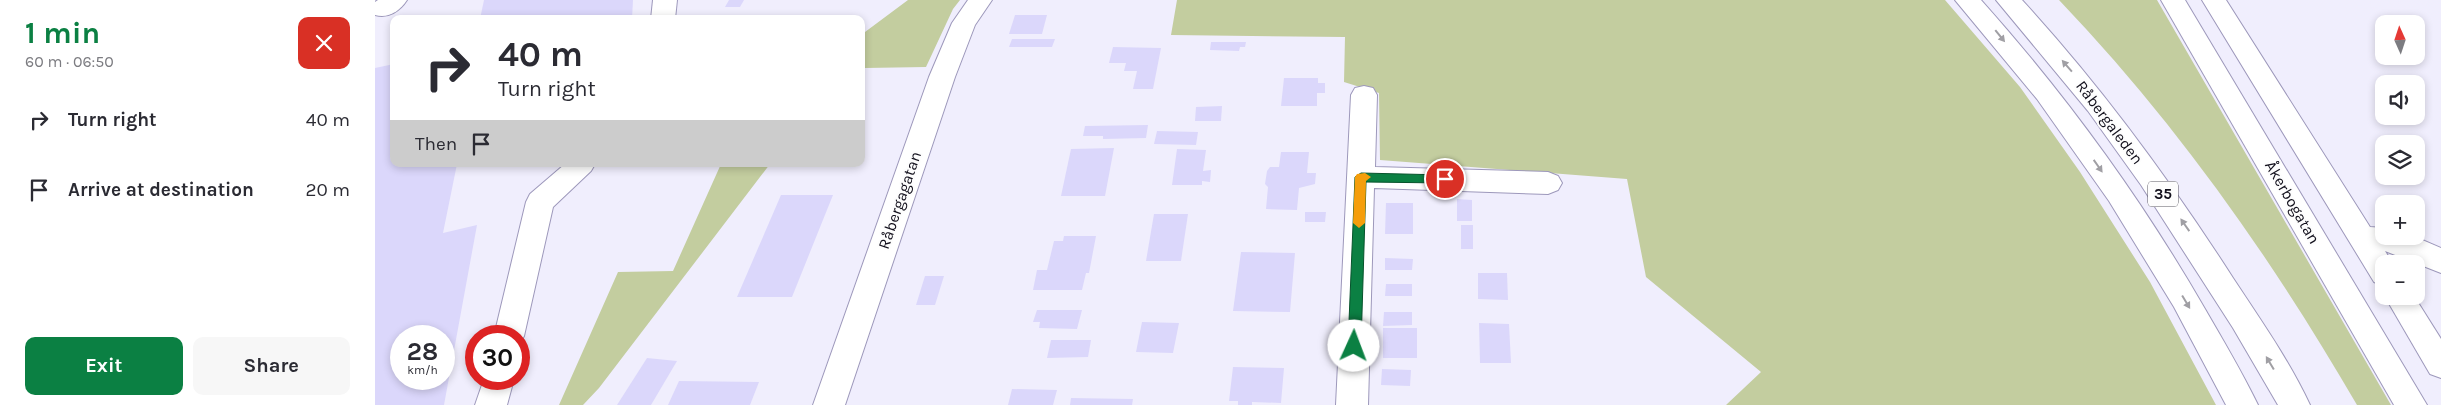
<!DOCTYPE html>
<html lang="en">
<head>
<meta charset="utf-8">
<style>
	:root { --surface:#fff; --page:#f7f7f7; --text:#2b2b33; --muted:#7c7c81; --accent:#0b8043 }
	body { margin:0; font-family:Karla,sans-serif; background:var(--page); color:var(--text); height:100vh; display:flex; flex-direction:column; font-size:19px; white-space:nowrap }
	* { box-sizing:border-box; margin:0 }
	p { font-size:16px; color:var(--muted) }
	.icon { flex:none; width:28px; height:28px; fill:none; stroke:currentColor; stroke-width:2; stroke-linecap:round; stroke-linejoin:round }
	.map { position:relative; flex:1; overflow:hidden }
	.sheet { display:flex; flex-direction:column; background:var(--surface); width:375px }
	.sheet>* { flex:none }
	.banner { position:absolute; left:15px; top:15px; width:475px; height:152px; border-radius:10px; box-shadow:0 2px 8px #0003; background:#fff; color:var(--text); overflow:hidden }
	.needle { width:32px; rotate:357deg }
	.tools { position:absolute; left:2000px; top:15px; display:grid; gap:10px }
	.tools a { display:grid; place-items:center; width:50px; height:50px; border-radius:10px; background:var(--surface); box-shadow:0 2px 8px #0003; font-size:25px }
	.speed { position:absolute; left:15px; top:325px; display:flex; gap:10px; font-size:25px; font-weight:700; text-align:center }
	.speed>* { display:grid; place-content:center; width:65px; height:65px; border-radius:50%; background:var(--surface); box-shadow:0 2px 8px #0003; line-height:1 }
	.speed small { font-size:12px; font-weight:400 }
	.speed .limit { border:8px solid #d22; background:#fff; color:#111 }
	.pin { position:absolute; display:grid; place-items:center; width:42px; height:42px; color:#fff; margin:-21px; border:2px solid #fff; border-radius:50%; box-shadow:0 1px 5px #0007 }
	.me { position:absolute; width:55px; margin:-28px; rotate:2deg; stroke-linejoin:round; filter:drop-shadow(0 0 4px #0008) }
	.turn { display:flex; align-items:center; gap:18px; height:105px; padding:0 25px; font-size:22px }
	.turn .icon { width:65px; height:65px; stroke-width:2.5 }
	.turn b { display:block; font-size:35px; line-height:42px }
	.then { display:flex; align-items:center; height:48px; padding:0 25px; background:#0003; gap:10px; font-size:19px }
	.round { display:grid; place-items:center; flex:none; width:52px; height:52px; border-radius:10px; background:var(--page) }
	.summary { display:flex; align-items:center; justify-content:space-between; height:85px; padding:0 25px }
	h1 { font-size:30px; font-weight:700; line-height:38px; color:var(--accent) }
	.button { display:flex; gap:10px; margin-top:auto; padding:10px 25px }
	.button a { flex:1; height:58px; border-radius:10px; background:var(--accent); color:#fff; font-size:20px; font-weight:700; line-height:58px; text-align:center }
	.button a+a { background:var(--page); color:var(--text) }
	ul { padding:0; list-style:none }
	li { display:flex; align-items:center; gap:15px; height:70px; padding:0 25px }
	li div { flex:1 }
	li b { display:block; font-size:19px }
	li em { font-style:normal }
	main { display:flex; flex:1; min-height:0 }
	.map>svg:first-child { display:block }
	.green { fill:#c3cd9f }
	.building { fill:#dbd7fb; fill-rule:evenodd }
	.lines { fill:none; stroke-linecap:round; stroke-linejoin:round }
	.minor-casing { stroke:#9d98bb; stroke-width:2 }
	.major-casing { stroke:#9d98bb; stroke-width:2 }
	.minor { fill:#fff; fill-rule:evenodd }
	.major { fill:#fff; fill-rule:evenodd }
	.oneway { fill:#a09fa4 }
	.route { fill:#0b8043; stroke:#07532c }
	.slow { fill:#f59e0b }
	.labels { text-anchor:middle; stroke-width:4; stroke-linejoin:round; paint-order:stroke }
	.shield { fill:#fdfdfd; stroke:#585760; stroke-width:1 }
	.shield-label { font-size:15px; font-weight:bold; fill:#12101c }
	.street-label { font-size:16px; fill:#12101c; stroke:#fdfdfd }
</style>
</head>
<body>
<main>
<section class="sheet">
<div class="summary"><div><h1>1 min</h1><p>60 m · 06:50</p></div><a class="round" style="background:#d93025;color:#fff"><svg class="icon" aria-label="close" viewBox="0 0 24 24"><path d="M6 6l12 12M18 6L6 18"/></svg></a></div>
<ul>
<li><svg class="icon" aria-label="right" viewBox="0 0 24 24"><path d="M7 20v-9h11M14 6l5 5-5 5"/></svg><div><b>Turn right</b></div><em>40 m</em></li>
<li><svg class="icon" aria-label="arrive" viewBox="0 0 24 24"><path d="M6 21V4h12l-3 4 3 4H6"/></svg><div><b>Arrive at destination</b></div><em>20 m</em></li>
</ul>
<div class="button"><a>Exit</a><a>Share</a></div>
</section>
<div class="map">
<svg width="2066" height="405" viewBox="0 0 2066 405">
	<rect width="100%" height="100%" fill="#f0eefd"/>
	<!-- green -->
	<g class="green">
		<path d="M 533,0 L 585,0 L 578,9 L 551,67 L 490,68 L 486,71 L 486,35 Z"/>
		<path d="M 802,0 L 1570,0 L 1645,87 L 1705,172 L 1775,282 L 1841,405 L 1351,405 L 1386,372 L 1271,277 L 1252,179 L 1005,160 L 1004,93 L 969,82 L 970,37 L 796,35 Z"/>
		<path d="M 1684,0 L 1782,0 L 2016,405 L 1982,405 C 1898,260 1800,121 1684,0 Z"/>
		<path d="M 346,164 L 395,164 L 224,388 L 208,405 L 184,405 L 243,272 L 298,271 Z"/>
	</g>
	<!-- building -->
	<g class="building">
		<path d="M 109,0 L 258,0 L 257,19 L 105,19 Z"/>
		<path d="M 354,0 L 369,0 L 365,7 L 350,7 Z"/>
		<path d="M 640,15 L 672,15 L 667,34 L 634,34 Z"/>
		<path d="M 637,39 L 680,39 L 677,47 L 634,47 Z"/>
		<path d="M 836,42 L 871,42 L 870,47 L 865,47 L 864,51 L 835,50 Z"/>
		<path d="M 738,47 L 786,48 L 778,89 L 758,89 L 762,71 L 749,71 L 751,63 L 734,63 Z"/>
		<path d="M 19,64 L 19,164 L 82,164 L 68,233 L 102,225 L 69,405 L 0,405 L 0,68 ZM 26,336 L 69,336 L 69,379 L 26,379 Z"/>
		<path d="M 909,78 L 943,78 L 943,83 L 950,83 L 950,93 L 942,93 L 942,106 L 906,106 Z"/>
		<path d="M 847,106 L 846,121 L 820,121 L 821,107 Z"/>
		<path d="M 773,125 L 771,138 L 728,139 L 728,136 L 708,136 L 710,126 Z"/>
		<path d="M 782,131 L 823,132 L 821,145 L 779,144 Z"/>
		<path d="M 739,148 L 730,196 L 686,196 L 696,149 Z"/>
		<path d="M 802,149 L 831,150 L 828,171 L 836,170 L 835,182 L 827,181 L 827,185 L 797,185 Z"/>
		<path d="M 906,152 L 934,152 L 932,173 L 941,173 L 940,184 L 924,188 L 922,210 L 891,209 L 893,187 L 890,184 L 892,171 L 895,167 L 904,167 Z"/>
		<path d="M 406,195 L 458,195 L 417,297 L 362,297 Z"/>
		<path d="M 1082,199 L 1097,200 L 1097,221 L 1082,221 Z"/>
		<path d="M 1011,203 L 1038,203 L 1038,234 L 1010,234 Z"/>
		<path d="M 930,212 L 951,212 L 950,222 L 930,222 Z"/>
		<path d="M 779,214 L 813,214 L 806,261 L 771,261 Z"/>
		<rect x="1086" y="225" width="12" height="24"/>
		<path d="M 689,236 L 721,236 L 714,273 L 711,273 L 707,290 L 658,290 L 662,270 L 672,270 L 679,241 L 688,241 Z"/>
		<path d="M 866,252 L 920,253 L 915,312 L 858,311 Z"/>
		<path d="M 1010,258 L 1038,259 L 1037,270 L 1010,270 Z"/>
		<path d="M 1103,273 L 1132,273 L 1133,300 L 1103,299 Z"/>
		<path d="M 550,276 L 569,276 L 560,305 L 541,305 Z"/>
		<path d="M 1011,284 L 1037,284 L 1037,296 L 1010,296 Z"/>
		<path d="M 662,310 L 707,310 L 702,329 L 664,328 L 665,322 L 658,322 Z"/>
		<path d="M 1009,312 L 1037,312 L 1037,325 L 1008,326 Z"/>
		<path d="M 767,322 L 804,323 L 798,353 L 761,352 Z"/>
		<path d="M 1104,323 L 1134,324 L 1136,363 L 1105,363 Z"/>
		<rect x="1008" y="328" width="34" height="30"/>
		<path d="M 676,340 L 716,340 L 713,357 L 672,358 Z"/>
		<path d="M 272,358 L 302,361 L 276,405 L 242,405 Z"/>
		<path d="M 858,367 L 909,368 L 906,403 L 877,402 L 877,405 L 863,405 L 863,401 L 854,401 Z"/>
		<path d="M 1007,369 L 1036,370 L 1035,386 L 1006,385 Z"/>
		<path d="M 304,381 L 384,382 L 375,405 L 293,405 Z"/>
		<path d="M 637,389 L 682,390 L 678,405 L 633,405 Z"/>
		<path d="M 696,398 L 758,399 L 757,405 L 695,405 Z"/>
	</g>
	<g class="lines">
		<defs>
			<g id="minor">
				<path d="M 3,0 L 32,0 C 25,11 13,19 0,15 L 0,2 Z"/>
				<path d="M 278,0 L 302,0 L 300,19 L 276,19 Z"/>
				<path d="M 593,0 L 617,0 L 600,25 L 580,77 L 470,405 L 438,405 L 554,77 L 577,23 Z"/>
				<path d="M 1786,0 L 1810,0 L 2052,405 L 2019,405 Z"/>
				<path d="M 1827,0 L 1851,0 L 1995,227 L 2009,228 L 2009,236 L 2038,236 L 2066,248 L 2066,273 L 2010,251 L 2018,264 L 2009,264 L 2009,286 L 1999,282 Z"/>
				<path d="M 989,86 L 998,88 L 1002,95 L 1000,167 L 1173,172 L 1183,176 L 1187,183 L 1183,190 L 1173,194 L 999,188 L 993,405 L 961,405 L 976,95 L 980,88 Z"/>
				<path d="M 190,164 L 220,164 L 216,171 L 178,207 L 149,336 L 144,345 L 144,336 L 119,336 L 151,202 L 155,194 Z"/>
				<path d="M 2009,295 L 2039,296 L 2066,339 L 2066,378 L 2055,374 Z"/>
				<path d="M 109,379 L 139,379 L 132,405 L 100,405 Z"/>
			</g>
			<g id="major">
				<path d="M 1580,0 L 1606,0 C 1691,95 1766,198 1830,309 C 1848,340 1867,372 1883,405 L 1851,405 L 1799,307 L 1734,201 L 1662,99 Z"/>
				<path d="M 1621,0 L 1647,0 C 1726,86 1795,180 1858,278 C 1885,319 1914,360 1935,405 L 1903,405 L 1858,328 L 1766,185 L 1713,111 Z"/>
			</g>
		</defs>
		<!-- minor casing -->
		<use href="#minor" class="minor-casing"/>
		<!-- major casing -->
		<use href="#major" class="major-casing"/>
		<!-- minor -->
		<use href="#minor" class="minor"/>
		<!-- major -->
		<use href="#major" class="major"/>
	</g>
	<!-- one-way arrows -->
	<defs><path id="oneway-solid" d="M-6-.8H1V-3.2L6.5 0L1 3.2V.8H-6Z" transform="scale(1.25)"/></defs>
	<g class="oneway">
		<use href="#oneway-solid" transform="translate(1625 36) rotate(51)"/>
		<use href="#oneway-solid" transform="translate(1692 66) rotate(-131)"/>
		<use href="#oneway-solid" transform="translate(1723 166) rotate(55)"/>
		<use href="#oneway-solid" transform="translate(1810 225) rotate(-125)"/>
		<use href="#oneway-solid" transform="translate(1811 302) rotate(59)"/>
		<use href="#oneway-solid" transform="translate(1895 363) rotate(-121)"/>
	</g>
	<!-- route -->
	<path class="route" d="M 986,173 L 1070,175 L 1075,179 L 1070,183 L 991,182 L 986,346 L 979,352 L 973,346 L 980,177 Z"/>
	<!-- slow -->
	<path class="slow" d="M 990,173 L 996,177 L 991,181 L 990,223 L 984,228 L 978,223 L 980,177 L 982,174 Z"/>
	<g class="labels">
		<!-- shield labels -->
		<rect class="shield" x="1773" y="181.5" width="30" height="25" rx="4"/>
		<g class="shield-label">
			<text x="1788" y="199">35</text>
		</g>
		<!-- street labels -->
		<g class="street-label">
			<text transform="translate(1735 122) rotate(53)" y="6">Råbergaleden</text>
			<text transform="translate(524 200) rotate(-71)" y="6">Råbergagatan</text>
			<text transform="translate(1918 202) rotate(60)" y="6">Åkerbogatan</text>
		</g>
	</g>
</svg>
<div class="tools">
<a><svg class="needle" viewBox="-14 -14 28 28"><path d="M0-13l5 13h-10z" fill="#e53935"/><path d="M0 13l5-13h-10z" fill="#7c7c81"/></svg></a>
<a><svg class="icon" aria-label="sound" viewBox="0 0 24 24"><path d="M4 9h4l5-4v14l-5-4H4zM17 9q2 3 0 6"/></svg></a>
<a><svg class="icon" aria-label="layers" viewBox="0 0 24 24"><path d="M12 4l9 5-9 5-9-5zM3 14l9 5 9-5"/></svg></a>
<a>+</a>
<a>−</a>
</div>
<div class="speed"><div>28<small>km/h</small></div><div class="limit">30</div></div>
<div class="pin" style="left:1070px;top:179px;background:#d93025"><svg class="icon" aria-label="arrive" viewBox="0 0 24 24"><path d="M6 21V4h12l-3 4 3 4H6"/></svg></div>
<svg class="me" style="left:979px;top:346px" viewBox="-20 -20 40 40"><circle r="19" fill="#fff"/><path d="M0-13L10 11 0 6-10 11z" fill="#0b8043"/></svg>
<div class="banner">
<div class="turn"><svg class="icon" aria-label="right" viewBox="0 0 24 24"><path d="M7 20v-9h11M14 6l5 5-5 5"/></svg><div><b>40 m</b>Turn right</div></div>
<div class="then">Then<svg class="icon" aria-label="arrive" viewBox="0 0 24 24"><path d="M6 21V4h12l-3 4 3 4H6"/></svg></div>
</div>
</div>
</main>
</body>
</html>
